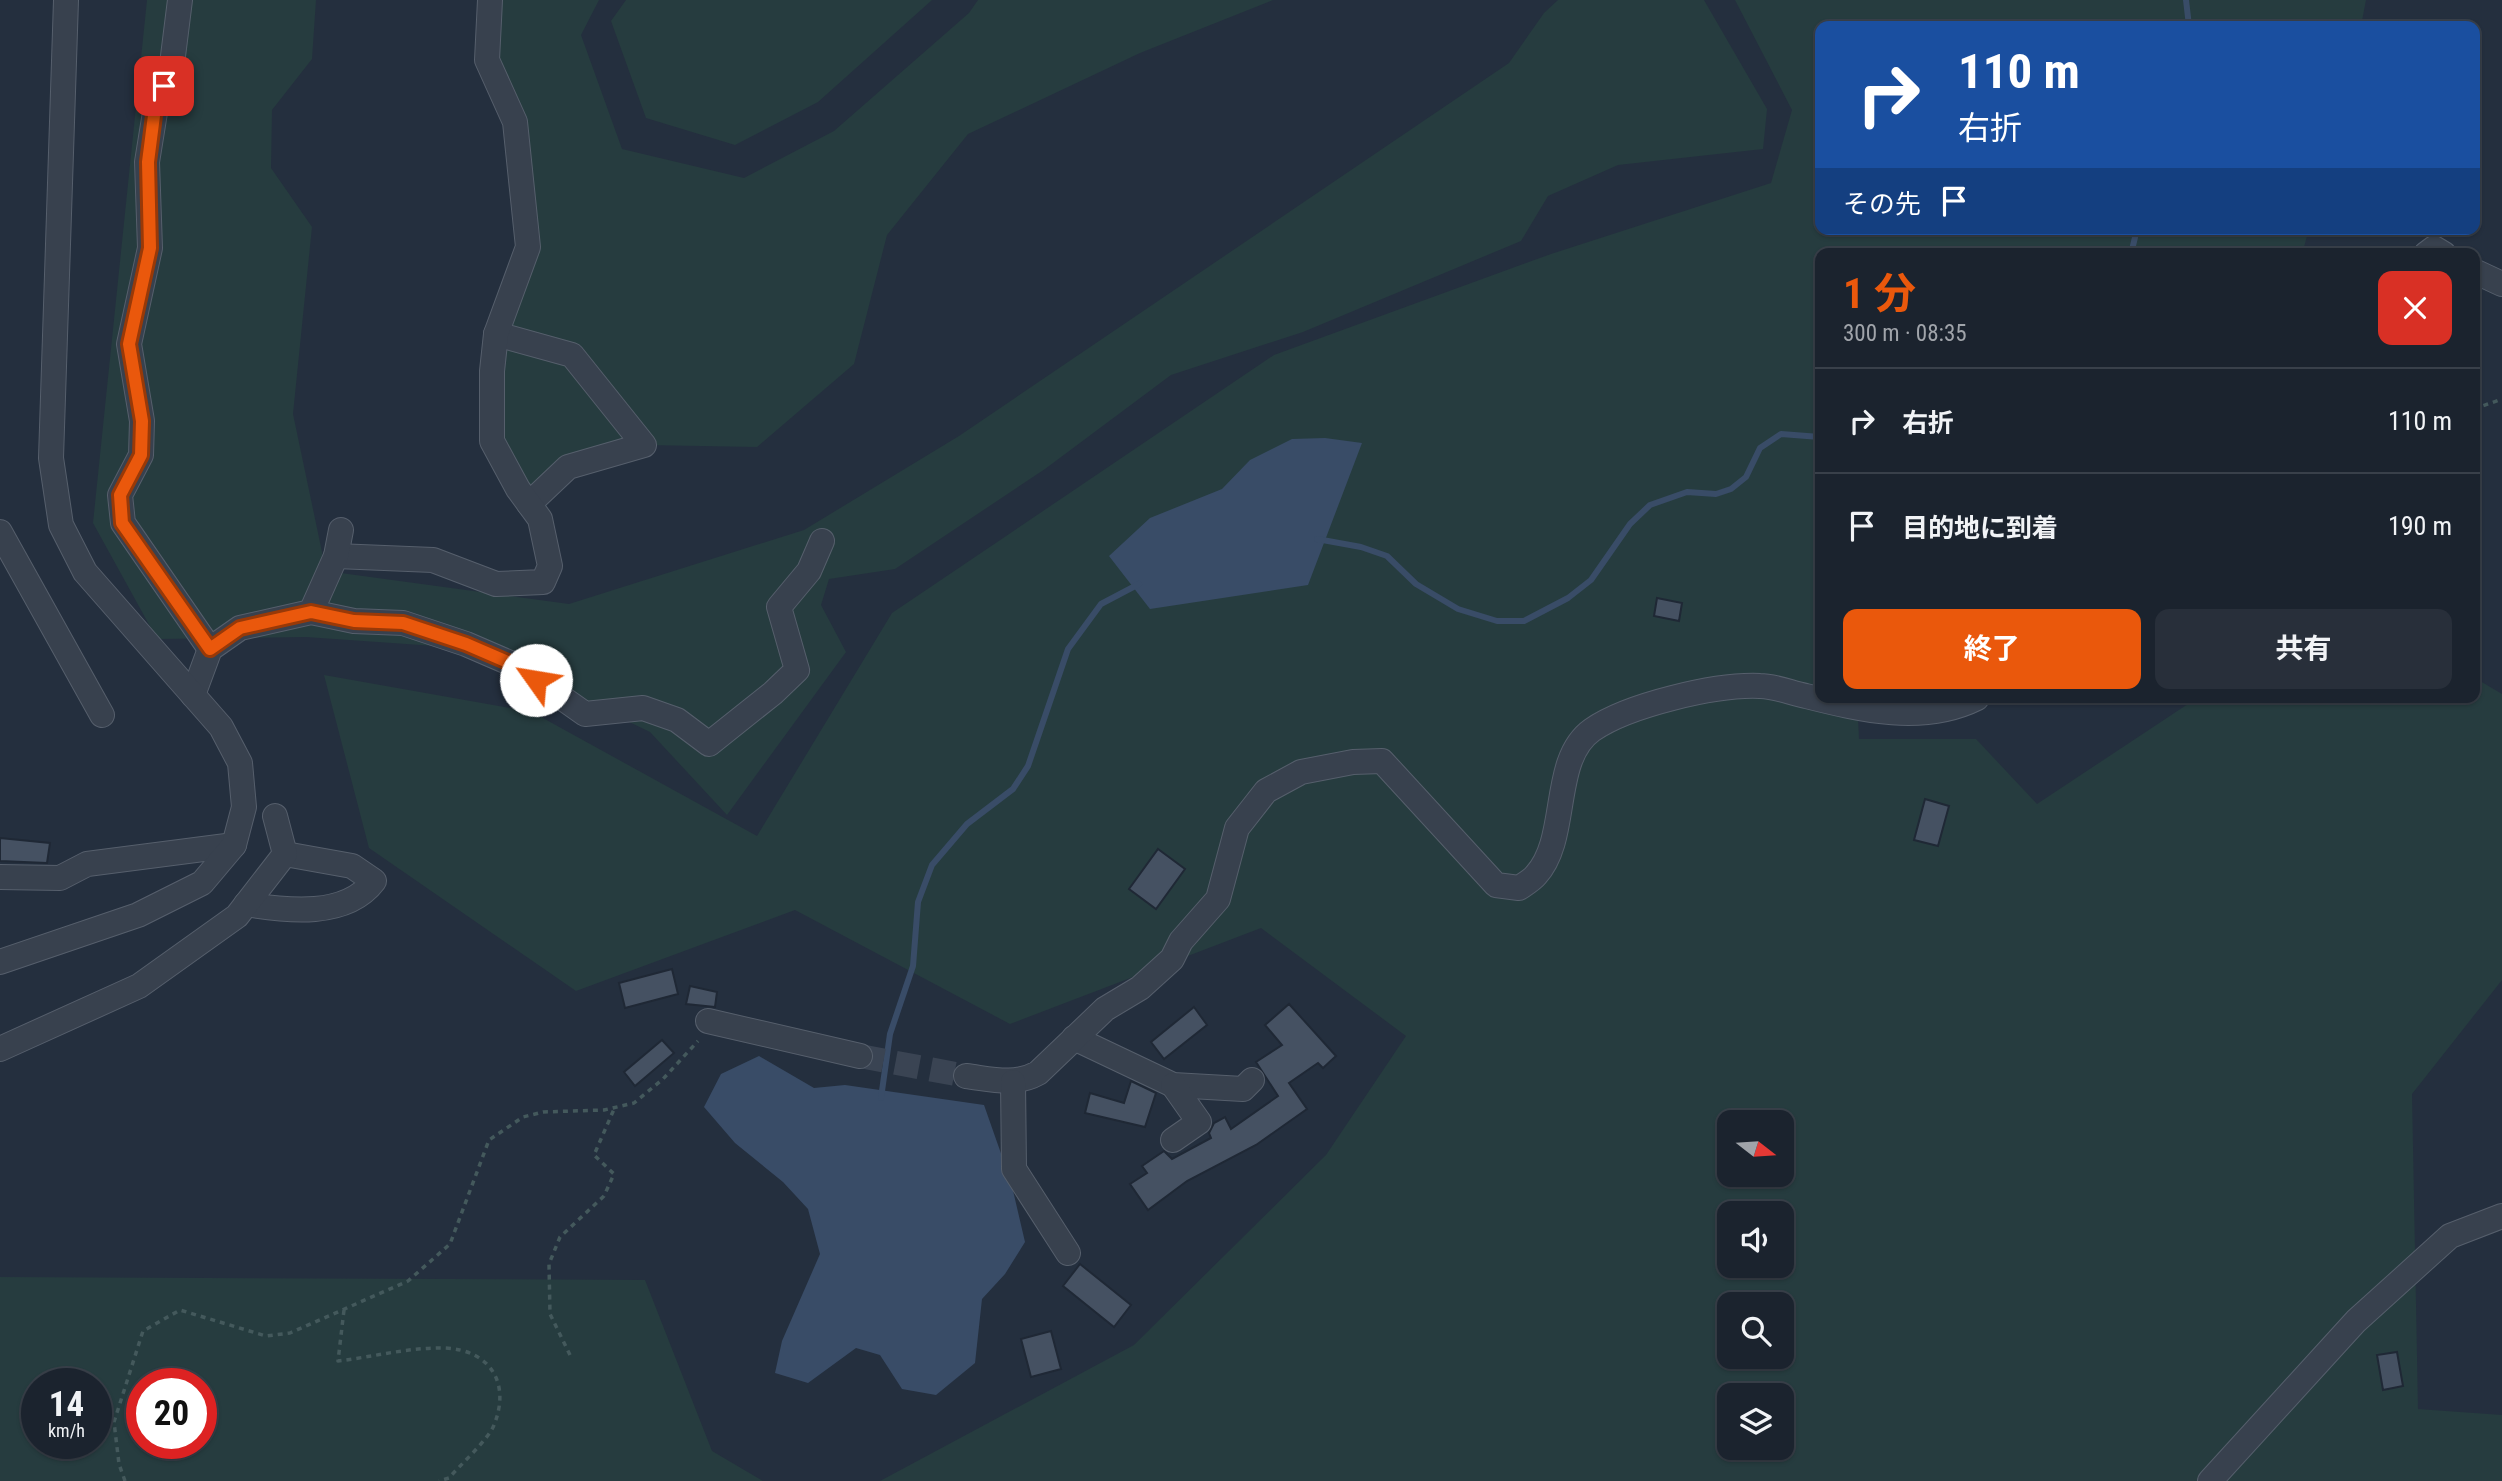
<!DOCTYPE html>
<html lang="ja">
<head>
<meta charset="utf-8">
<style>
	:root { --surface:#1b232e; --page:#282f3a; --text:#f1f3f6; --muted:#a0a4aa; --line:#39404a; --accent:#ea580c }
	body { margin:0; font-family:"Roboto Condensed","Noto Sans JP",sans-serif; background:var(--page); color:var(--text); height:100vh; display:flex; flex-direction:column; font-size:26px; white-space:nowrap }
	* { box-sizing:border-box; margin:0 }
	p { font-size:23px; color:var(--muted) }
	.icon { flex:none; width:38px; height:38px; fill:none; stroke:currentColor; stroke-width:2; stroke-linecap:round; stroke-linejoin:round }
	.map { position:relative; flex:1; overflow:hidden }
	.sheet { position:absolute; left:1815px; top:248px; width:665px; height:455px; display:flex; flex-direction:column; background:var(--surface); border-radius:14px; box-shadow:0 2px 5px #0004,0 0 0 2px var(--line) }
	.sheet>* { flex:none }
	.banner { position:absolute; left:1815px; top:21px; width:665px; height:214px; border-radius:14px; box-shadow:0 2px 5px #0004,0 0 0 2px var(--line); background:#1a4fa0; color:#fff; overflow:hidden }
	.needle { width:46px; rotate:107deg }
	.buttons { position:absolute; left:1717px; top:1110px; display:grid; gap:14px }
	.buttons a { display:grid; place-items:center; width:77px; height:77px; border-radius:14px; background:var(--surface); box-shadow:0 2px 5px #0004,0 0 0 2px var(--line); font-size:35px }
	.speed { position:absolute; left:21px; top:1368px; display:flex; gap:14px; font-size:35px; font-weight:700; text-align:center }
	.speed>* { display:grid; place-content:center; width:91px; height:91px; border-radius:50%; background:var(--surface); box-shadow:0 2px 5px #0004,0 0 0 2px var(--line); line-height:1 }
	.speed small { font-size:18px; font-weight:400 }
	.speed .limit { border:10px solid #d22; background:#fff; color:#111 }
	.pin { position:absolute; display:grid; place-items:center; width:60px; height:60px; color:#fff; margin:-30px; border-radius:14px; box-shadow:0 4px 10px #0006 }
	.me { position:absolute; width:77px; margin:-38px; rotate:302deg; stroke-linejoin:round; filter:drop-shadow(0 0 5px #0008) }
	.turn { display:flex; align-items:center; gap:24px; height:147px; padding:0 28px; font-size:32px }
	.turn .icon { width:91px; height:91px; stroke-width:2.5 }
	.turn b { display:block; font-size:49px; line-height:60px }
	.then { display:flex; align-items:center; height:66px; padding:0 28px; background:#0003; gap:14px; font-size:26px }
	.round { display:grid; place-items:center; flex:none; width:74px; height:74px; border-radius:14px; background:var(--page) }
	.summary { display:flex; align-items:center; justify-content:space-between; height:119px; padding:0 28px }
	h1 { font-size:42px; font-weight:700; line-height:52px; color:var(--accent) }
	.action { display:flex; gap:14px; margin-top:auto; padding:14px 28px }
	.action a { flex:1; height:80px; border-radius:14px; background:var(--accent); color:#fff; font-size:28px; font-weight:700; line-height:80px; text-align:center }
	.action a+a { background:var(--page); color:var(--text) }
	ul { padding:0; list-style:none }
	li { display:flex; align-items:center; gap:21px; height:105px; padding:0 28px; border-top:2px solid var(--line) }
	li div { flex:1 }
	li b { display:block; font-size:26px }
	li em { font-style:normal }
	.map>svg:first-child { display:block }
	.green { fill:#263c3f; fill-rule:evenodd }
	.water { fill:#394c67 }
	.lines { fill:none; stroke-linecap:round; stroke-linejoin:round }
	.stream { stroke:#394c67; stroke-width:6 }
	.building { fill:#455162; stroke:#1f2835; stroke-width:2 }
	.minor-tunnel { stroke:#3a4453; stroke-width:24; stroke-dasharray:24 12; stroke-linecap:butt }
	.minor-casing { stroke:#565f6c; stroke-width:26 }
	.path { stroke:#44595c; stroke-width:3.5; stroke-dasharray:5 5; stroke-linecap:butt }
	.minor { stroke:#38414e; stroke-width:24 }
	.route-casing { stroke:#983908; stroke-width:18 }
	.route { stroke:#ea580c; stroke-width:12 }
</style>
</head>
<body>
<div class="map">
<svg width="2502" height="1481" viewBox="0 0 2502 1481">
	<rect width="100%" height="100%" fill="#242f3e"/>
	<!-- green -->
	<g class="green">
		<path d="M 147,0 L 316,0 L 312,59 L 272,110 L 271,168 L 312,227 L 293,414 L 326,571 L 569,604 L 804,530 L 959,436 L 1509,63 L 1544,13 L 1558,0 L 1704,0 L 1767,109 L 1763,149 L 1618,165 L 1548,196 L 1521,241 L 1303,332 L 1171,375 L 1045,469 L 895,569 L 829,579 L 821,605 L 846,652 L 727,815 L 650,732 L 478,649 L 306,637 L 157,639 L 93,523 Z"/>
		<path d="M 490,0 L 599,0 L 581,35 L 622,149 L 744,178 L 834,131 L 969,13 L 978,0 L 1273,0 L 1140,53 L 968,134 L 887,235 L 854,364 L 757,447 L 644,445 L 568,467 L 529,504 L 492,441 L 492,371 L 528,247 L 515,122 L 487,60 Z"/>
		<path d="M 626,0 L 932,0 L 818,102 L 735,145 L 646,118 L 611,21 Z"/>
		<path d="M 1735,0 L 2366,0 L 2361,26 L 1820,26 L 1820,229 L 2309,229 L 2302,254 L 1820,254 L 1820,698 L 1857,698 L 1859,739 L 1976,739 L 2037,804 L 2197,698 L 2474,698 L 2475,678 L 2502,694 L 2502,980 L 2412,1094 L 2418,1409 L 2502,1415 L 2502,1481 L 880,1481 L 1134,1345 L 1326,1155 L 1406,1036 L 1261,928 L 1010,1024 L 795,910 L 576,991 L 369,848 L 324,675 L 532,712 L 757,836 L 892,613 L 1274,355 L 1551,254 L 1771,183 L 1792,110 ZM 1729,1122 L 1782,1122 L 1782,1174 L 1729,1174 ZM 1729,1213 L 1782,1213 L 1782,1265 L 1729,1265 ZM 1729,1304 L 1782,1304 L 1782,1356 L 1729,1356 ZM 1729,1395 L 1782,1395 L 1782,1447 L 1729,1447 Z"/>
		<path d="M 0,1277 L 645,1280 L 712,1451 L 763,1481 L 0,1481 ZM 96,1384 L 96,1444 L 37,1444 L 37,1384 ZM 142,1384 L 201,1384 L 201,1444 L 142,1444 Z"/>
	</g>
	<!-- water -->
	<g class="water">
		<path d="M 1325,438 L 1362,443 L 1308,585 L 1150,609 L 1109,556 L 1150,518 L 1222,489 L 1250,460 L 1292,439 Z"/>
		<path d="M 759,1056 L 814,1088 L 845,1085 L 984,1105 L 1011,1182 L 1025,1242 L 1005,1274 L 982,1299 L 975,1363 L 936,1395 L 902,1389 L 880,1355 L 856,1348 L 808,1383 L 775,1373 L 782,1341 L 820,1254 L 808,1209 L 783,1182 L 735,1143 L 704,1107 L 721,1074 Z"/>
	</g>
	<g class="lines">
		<!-- stream -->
		<g class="stream">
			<path d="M 2186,0 L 2189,26"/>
			<path d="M 2131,254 L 2137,229"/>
			<path d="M 1317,539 L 1361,547 L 1387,556 L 1416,584 L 1458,609 L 1497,621 L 1524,621 L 1568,598 L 1591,580 L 1630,524 L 1650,505 L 1687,492 L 1716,494 L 1731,489 L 1746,477 L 1760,448 L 1781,434 L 1820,437"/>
			<path d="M 881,1098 L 890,1034 L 913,966 L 918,902 L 932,865 L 967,824 L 1013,789 L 1028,766 L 1068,649 L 1101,604 L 1139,584"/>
		</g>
	</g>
	<!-- building -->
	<g class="building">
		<path d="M 1657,598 L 1682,603 L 1679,621 L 1654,616 Z"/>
		<path d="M 1925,799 L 1949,806 L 1938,846 L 1914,840 Z"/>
		<path d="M 0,838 L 50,843 L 47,863 L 0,861 Z"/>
		<path d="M 1158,849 L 1185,869 L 1156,909 L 1129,889 Z"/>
		<path d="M 672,969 L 678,994 L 625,1008 L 619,983 Z"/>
		<path d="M 690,986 L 717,992 L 715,1007 L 686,1004 Z"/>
		<path d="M 1289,1004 L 1336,1056 L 1323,1068 L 1318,1063 L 1289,1083 L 1307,1109 L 1256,1145 L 1187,1181 L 1148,1210 L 1130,1184 L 1147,1173 L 1142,1166 L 1164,1151 L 1172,1159 L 1211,1138 L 1209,1133 L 1214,1123 L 1225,1117 L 1231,1129 L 1278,1096 L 1256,1062 L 1282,1045 L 1265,1025 Z"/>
		<path d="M 1194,1007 L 1207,1025 L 1164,1059 L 1151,1042 Z"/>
		<path d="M 662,1040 L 674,1053 L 635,1086 L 624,1072 Z"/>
		<path d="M 1131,1081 L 1156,1093 L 1145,1127 L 1085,1113 L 1090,1093 L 1124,1103 Z"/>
		<path d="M 1080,1264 L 1131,1305 L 1114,1327 L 1063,1286 Z"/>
		<path d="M 1051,1331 L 1061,1369 L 1031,1377 L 1021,1339 Z"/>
		<path d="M 2397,1352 L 2403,1386 L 2383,1390 L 2377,1355 Z"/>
	</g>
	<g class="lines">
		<!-- minor-tunnel -->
		<path class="minor-tunnel" d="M 860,1056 L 966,1076"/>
		<defs>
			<g id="minor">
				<path d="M 180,0 L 171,72 L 157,100 L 147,162 L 150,248 L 129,344 L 142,421 L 141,455 L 120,495 L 123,523 L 210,649"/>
				<path d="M 2426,254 L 2434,248 L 2444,254"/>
				<path d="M 2474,271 L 2502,284"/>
				<path d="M 496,334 L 572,355 L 644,445 L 568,467 L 529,504"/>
				<path d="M 0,532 L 102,715"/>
				<path d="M 336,556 L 433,560 L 496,584 L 543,582 L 550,566 L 540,519 L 518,489 L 492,441 L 492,371 L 496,334 L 528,247 L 515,122 L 487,60 L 490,0"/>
				<path d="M 311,612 L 336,556 L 341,530"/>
				<path d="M 193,695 L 210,649 L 240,628 L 311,612 L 354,621 L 403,623 L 466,644 L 517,666 L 585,714 L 643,708 L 677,720 L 709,744 L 773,693 L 797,670 L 779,607 L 809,571 L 822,541"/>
				<path d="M 0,877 L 60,878 L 87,864 L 234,845"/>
				<path d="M 246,904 C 287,911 346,918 374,881 L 352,866 L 285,854"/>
				<path d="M 0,962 L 138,915 L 202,883 L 234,845 L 244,807 L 240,763 L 221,727 L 85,572 L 61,525 L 51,458 L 66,0"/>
				<path d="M 708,1021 L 860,1056"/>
				<path d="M 1074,1038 L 1173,1085 L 1243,1089 L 1252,1080"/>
				<path d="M 0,1049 L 139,986 L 237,916 L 285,854 L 275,816"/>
				<path d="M 966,1076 C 991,1079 1015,1086 1038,1073 L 1105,1009 L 1140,988 L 1172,959 L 1181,941 L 1218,899 L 1237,828 L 1266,791 L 1301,772 L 1353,762 L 1382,761 L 1496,885 L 1519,888 C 1525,884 1532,880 1536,875 C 1570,838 1550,760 1592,730 C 1628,705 1716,684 1760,686 C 1775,686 1791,693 1806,696 C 1862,710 1923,725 1977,698"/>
				<path d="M 1013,1082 L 1014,1169 L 1068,1253"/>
				<path d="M 1173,1085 L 1199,1122 L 1173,1140"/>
				<path d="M 2210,1481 L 2356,1321 L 2450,1236 L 2502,1216"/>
			</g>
		</defs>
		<!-- minor casing -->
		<use href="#minor" class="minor-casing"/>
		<!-- path -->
		<g class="path">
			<path d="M 2474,409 L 2502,399"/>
			<path d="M 344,1310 L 338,1361 C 372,1357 410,1347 445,1348 C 490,1350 511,1383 494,1425 C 488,1440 460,1465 449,1478 L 439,1481"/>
			<path d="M 570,1355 L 550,1314 L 549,1264 L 560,1237 L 604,1196 L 614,1174 L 594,1155 L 615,1107"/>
			<path d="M 125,1481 L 119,1464 L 114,1422 L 143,1331 L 180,1310 L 266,1336 L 290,1333 L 408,1281 L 450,1244 L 489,1140 L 523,1117 L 543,1112 L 604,1110 L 634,1103 L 663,1079 L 698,1041"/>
		</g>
		<!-- minor -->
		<use href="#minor" class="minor"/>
	</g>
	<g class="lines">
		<defs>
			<path id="route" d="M 164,86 L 156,100 L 148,162 L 150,248 L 129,344 L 142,421 L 141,455 L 120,495 L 122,523 L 210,649 L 240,628 L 311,612 L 354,621 L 403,623 L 466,644 L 517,666 L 536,680"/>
		</defs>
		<!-- route casing -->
		<use href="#route" class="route-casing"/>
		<!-- route -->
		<use href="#route" class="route"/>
	</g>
</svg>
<div class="buttons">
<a><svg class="needle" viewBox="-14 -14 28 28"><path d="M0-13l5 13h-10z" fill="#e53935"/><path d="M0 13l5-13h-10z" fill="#a0a4aa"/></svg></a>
<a><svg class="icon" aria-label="sound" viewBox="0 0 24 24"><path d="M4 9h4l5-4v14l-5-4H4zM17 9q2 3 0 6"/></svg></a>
<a><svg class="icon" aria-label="search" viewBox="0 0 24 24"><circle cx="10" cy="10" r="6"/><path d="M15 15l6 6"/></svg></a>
<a><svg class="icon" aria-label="layers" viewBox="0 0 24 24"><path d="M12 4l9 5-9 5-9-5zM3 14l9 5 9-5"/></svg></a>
</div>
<div class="speed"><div>14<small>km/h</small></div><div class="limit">20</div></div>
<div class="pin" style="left:164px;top:86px;background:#d93025"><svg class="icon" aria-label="arrive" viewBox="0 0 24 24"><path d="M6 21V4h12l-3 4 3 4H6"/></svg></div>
<svg class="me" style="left:536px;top:680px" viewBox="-20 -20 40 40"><circle r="19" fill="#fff"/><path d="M0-13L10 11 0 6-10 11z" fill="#ea580c"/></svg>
<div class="banner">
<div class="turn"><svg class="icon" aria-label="right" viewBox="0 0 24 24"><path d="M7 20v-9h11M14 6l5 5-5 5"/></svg><div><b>110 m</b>右折</div></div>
<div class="then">その先<svg class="icon" aria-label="arrive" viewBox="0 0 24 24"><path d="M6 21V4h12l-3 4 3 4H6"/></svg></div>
</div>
<section class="sheet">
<div class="summary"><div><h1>1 分</h1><p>300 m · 08:35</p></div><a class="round" style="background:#d93025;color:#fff"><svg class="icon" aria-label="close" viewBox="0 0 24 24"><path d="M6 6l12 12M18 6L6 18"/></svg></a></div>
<ul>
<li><svg class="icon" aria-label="right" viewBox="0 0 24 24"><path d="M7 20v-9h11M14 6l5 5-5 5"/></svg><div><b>右折</b></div><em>110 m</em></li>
<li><svg class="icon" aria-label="arrive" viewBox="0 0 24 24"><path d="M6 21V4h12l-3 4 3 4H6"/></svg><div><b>目的地に到着</b></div><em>190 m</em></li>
</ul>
<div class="action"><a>終了</a><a>共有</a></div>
</section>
</div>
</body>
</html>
